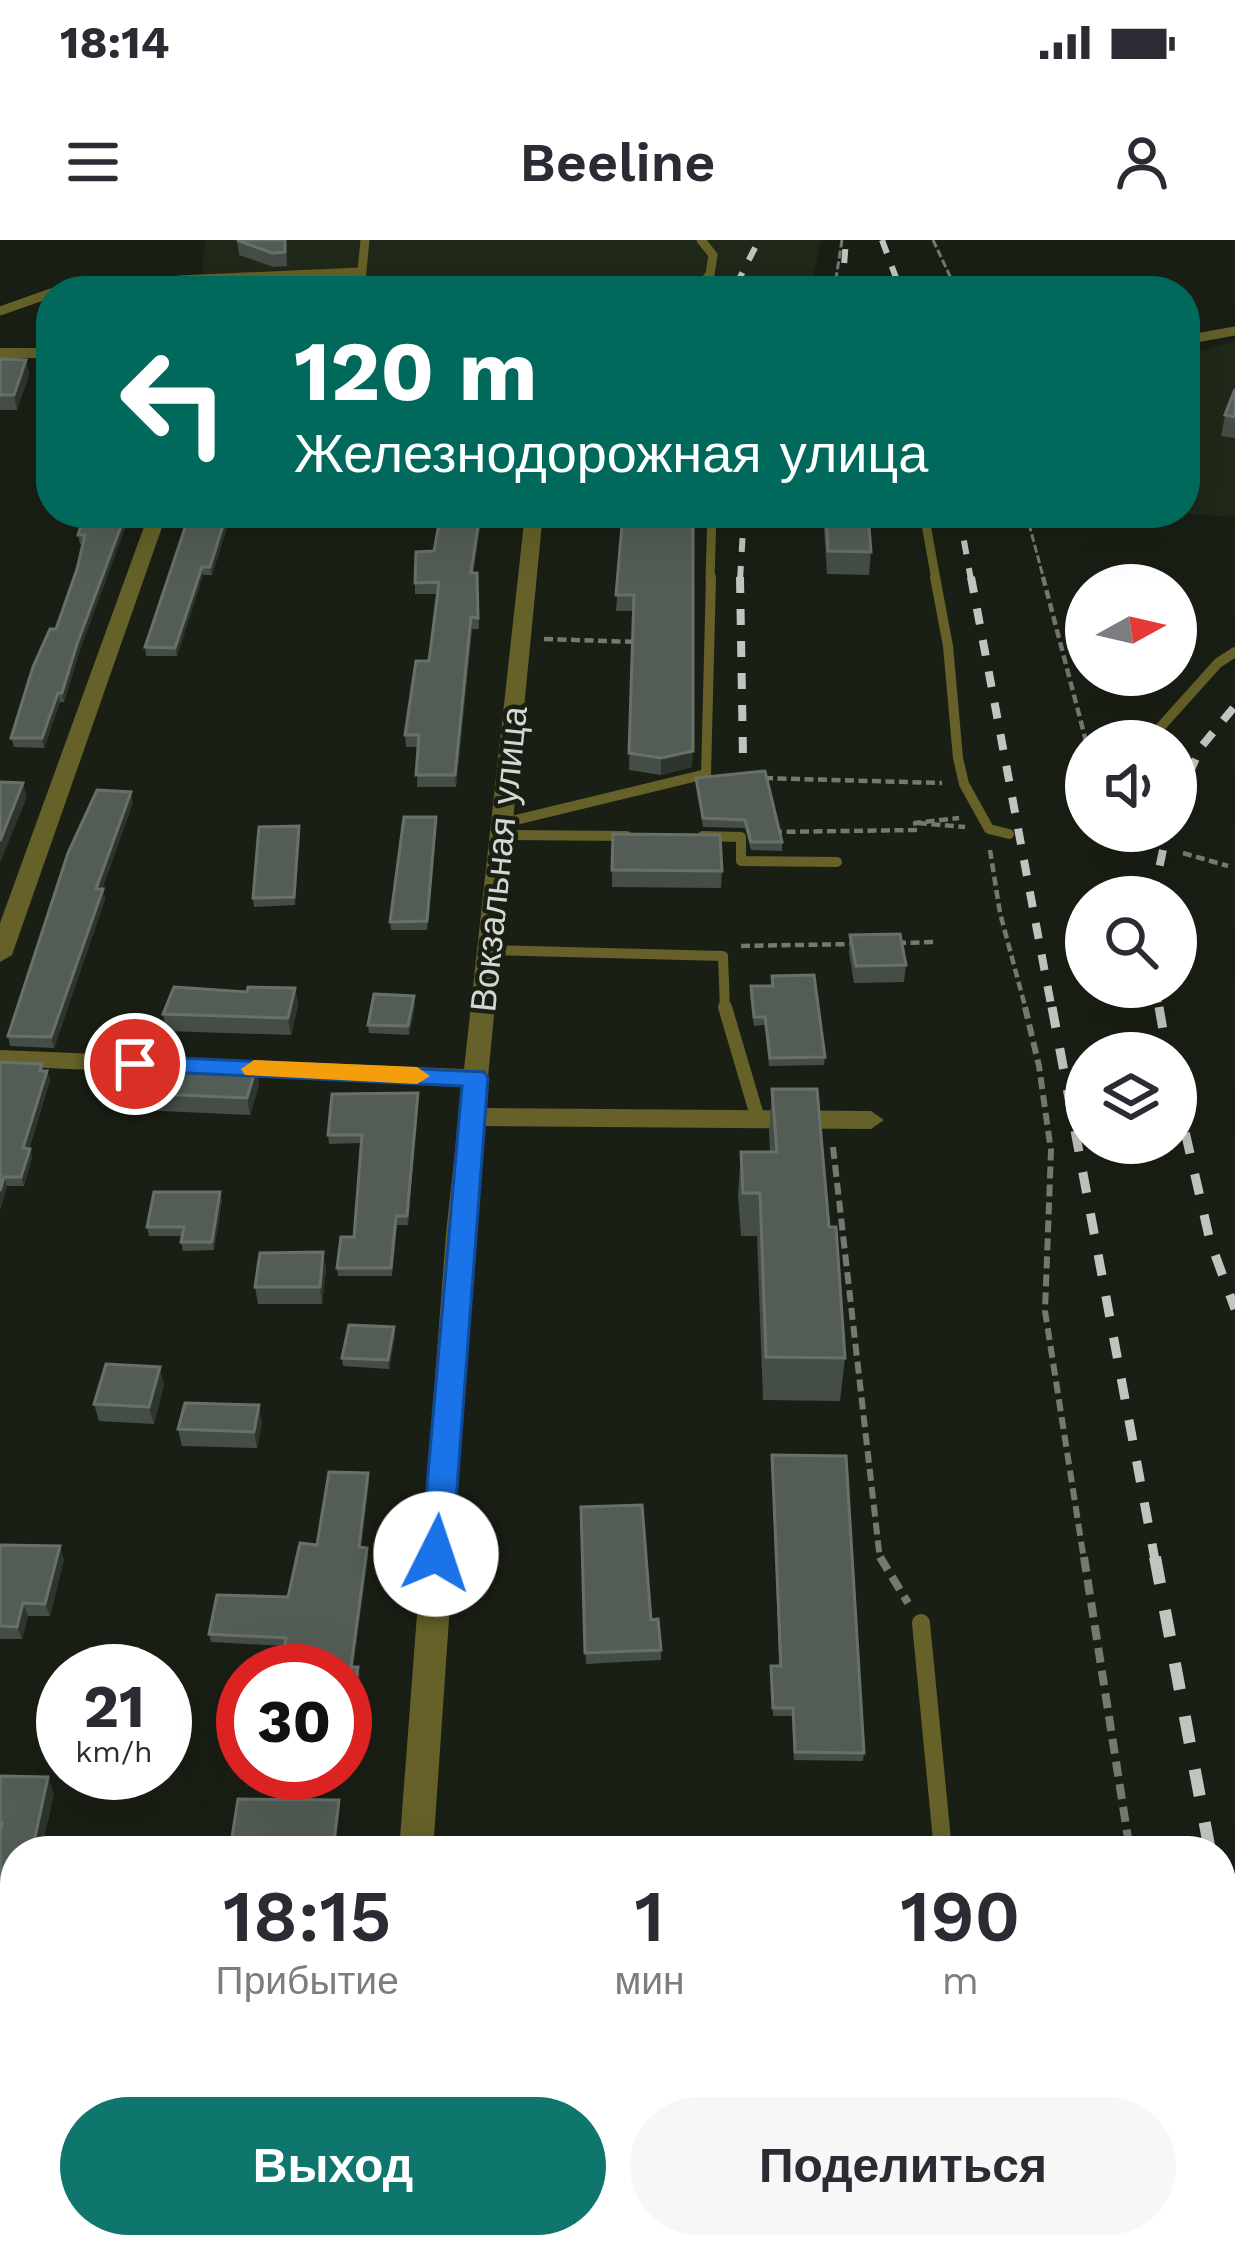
<!DOCTYPE html>
<html lang="ru">
<head>
<meta charset="utf-8">
<style>
	:root { --surface:#fff; --page:#f7f7f7; --text:#2b2b33; --muted:#7c7c81; --accent:#0f766e }
	body { margin:0; font-family:"Work Sans",sans-serif; background:var(--page); color:var(--text); height:100vh; display:flex; flex-direction:column; font-size:45px; white-space:nowrap }
	* { box-sizing:border-box; margin:0 }
	p { font-size:39px; color:var(--muted) }
	.icon { flex:none; width:66px; height:66px; fill:none; stroke:currentColor; stroke-width:2; stroke-linecap:round; stroke-linejoin:round }
	.map { position:relative; flex:1; overflow:hidden }
	.details { position:absolute; left:0px; top:1596px; width:1236px; height:423px; display:flex; flex-direction:column; background:var(--surface); border-radius:48px 48px 0 0; box-shadow:0 12px 48px #0002 }
	.details>* { flex:none }
	.guide { position:absolute; left:36px; top:36px; width:1164px; height:252px; border-radius:48px; box-shadow:0 12px 48px #0002; background:#00695c; color:#fff; overflow:hidden }
	.needle { width:78px; rotate:82deg }
	.buttons { position:absolute; left:1065px; top:324px; display:grid; gap:24px }
	.buttons a { display:grid; place-items:center; width:132px; height:132px; border-radius:50%; background:var(--surface); box-shadow:0 12px 48px #0002; font-size:60px }
	.speed { position:absolute; left:36px; top:1404px; display:flex; gap:24px; font-size:60px; font-weight:700; text-align:center }
	.speed>* { display:grid; place-content:center; width:156px; height:156px; border-radius:50%; background:var(--surface); box-shadow:0 12px 48px #0002; line-height:1 }
	.speed small { font-size:30px; font-weight:400 }
	.speed .limit { border:18px solid #d22; background:#fff; color:#111 }
	.pin { position:absolute; display:grid; place-items:center; width:102px; height:102px; color:#fff; margin:-51px; border:6px solid #fff; border-radius:50%; box-shadow:0 3px 12px #0007 }
	.me { position:absolute; width:132px; margin:-66px; rotate:4deg; stroke-linejoin:round; filter:drop-shadow(0 0 9px #0008) }
	.turn { display:flex; align-items:center; gap:42px; height:252px; padding:0 60px; font-size:54px }
	.turn .icon { width:156px; height:156px; stroke-width:2.5 }
	.turn b { display:block; font-size:84px; line-height:102px }
	.eta { display:flex; justify-content:space-evenly; align-items:center; height:204px; text-align:center }
	.eta b { font-size:72px; font-weight:600; line-height:84px }
	.button { display:flex; gap:24px; margin-top:auto; padding:24px 60px }
	.button a { flex:1; height:138px; border-radius:72px; background:var(--accent); color:#fff; font-size:48px; font-weight:600; line-height:138px; text-align:center }
	.button a+a { background:var(--page); color:var(--text) }
	.status { display:flex; justify-content:space-between; align-items:center; height:84px; padding:0 60px; background:var(--surface); direction:ltr }
	.status svg { height:33px; fill:currentColor }
	header { display:flex; justify-content:space-between; align-items:center; height:156px; padding:0 60px; background:var(--surface); font-size:54px; font-weight:600 }
	.map>svg:first-child { display:block }
	.built { fill:#202819 }
	.lines { fill:none; stroke-linecap:round; stroke-linejoin:round }
	.path-far3 { stroke:#757971; stroke-width:3; stroke-dasharray:8 3; stroke-linecap:butt }
	.path-far2 { stroke:#757971; stroke-width:4.5; stroke-dasharray:9 4.5; stroke-linecap:butt }
	.path-far1 { stroke:#757971; stroke-width:6; stroke-dasharray:12 6; stroke-linecap:butt }
	.path { stroke:#757971; stroke-width:8; stroke-dasharray:15 8; stroke-linecap:butt }
	.lane-far3 { stroke:#656128; stroke-width:9 }
	.lane-far2 { stroke:#656128; stroke-width:10 }
	.lane-far1 { stroke:#656128; stroke-width:14 }
	.lane { stroke:#656128; stroke-width:18 }
	.street { fill:#656128; fill-rule:evenodd }
	.rail-far3 { stroke:#c1c5bf; stroke-width:6; stroke-dasharray:14 14; stroke-linecap:butt }
	.rail-far2 { stroke:#c1c5bf; stroke-width:8; stroke-dasharray:16 16; stroke-linecap:butt }
	.rail-far1 { stroke:#c1c5bf; stroke-width:9; stroke-dasharray:21 21; stroke-linecap:butt }
	.rail { stroke:#c1c5bf; stroke-width:12; stroke-dasharray:27 27; stroke-linecap:butt }
	.wall { fill:#444e47 }
	.shaded-wall { fill:#2d352d }
	.building { fill:#535d56; stroke:#68706a; stroke-width:3 }
	.route { fill:#1a73e8; stroke:#114b97; stroke-width:3 }
	.slow { fill:#f59e0b }
	.labels { text-anchor:middle; stroke-width:9; stroke-linejoin:round; paint-order:stroke }
	.street-label { font-size:36px; fill:#d4d8d2; stroke:#1a1f15 }
</style>
</head>
<body>
<div class="status"><b>18:14</b><svg viewBox="0 0 49 12"><path d="M0 12V9h3v3zM5 12V6h3v6zM10 12V3h3v9zM15 12V0h3v12zM26 1h20v11H26zM47 4h2v5h-2z"/></svg></div>
<header><svg class="icon" aria-label="menu" viewBox="0 0 24 24"><path d="M4 6h16M4 12h16M4 18h16"/></svg>Beeline<svg class="icon" aria-label="person" viewBox="0 0 24 24"><circle cx="12" cy="8" r="4"/><path d="M4 21q1-7 8-7t8 7"/></svg></header>
<div class="map">
<svg width="1235" height="2018" viewBox="0 0 1235 2018">
	<rect width="100%" height="100%" fill="#1a1f15"/>
	<!-- built -->
	<g class="built">
		<path d="M 205,0 L 821,0 L 810,51 L 208,51 L 202,23 Z"/>
		<path d="M 1235,101 L 1235,277 L 1175,273 L 1185,273 L 1185,115 Z"/>
	</g>
	<g class="lines">
		<!-- path-far3 -->
		<g class="path-far3">
			<path d="M 933,0 L 957,51"/>
			<path d="M 834,51 L 842,0"/>
			<path d="M 1026,273 L 1044,340"/>
		</g>
		<!-- path-far2 -->
		<g class="path-far2">
			<path d="M 1043,337 L 1086,501"/>
			<path d="M 544,399 L 639,402"/>
			<path d="M 764,538 L 942,543"/>
			<path d="M 918,583 L 965,587"/>
			<path d="M 773,592 L 917,590 L 915,583 L 959,578"/>
			<path d="M 990,610 L 1000,673 L 1026,770"/>
			<path d="M 1183,613 L 1228,626"/>
			<path d="M 897,703 L 936,702"/>
			<path d="M 741,706 L 854,704"/>
		</g>
		<!-- path-far1 -->
		<g class="path-far1">
			<path d="M 1025,767 L 1039,826 L 1051,911 L 1045,1071 L 1084,1320"/>
			<path d="M 833,907 L 880,1320"/>
		</g>
		<!-- path -->
		<g class="path">
			<path d="M 880,1317 L 908,1363"/>
			<path d="M 1084,1317 L 1130,1611"/>
			<path d="M 1221,1668 L 1235,1668"/>
			<path d="M 1194,2004 L 1196,2018"/>
		</g>
		<!-- lane-far3 -->
		<g class="lane-far3">
			<path d="M 80,51 L 141,48"/>
			<path d="M 163,51 L 164,45 L 179,40 L 359,32"/>
			<path d="M 360,51 L 365,0"/>
			<path d="M 697,51 L 710,34 L 713,15 L 701,0"/>
			<path d="M 0,71 L 51,53"/>
			<path d="M 1185,100 L 1235,91"/>
			<path d="M 924,273 L 936,340"/>
			<path d="M 710,340 L 712,273"/>
		</g>
		<!-- lane-far2 -->
		<g class="lane-far2">
			<path d="M 935,337 L 948,406 L 958,518 L 964,544 L 989,589 L 1009,594"/>
			<path d="M 1148,501 L 1218,423 L 1235,412"/>
			<path d="M 499,584 L 706,534 L 711,337"/>
			<path d="M 499,595 L 627,596"/>
			<path d="M 703,596 L 741,597 L 741,621 L 837,622"/>
			<path d="M 488,710 L 723,716 L 725,770"/>
		</g>
		<!-- lane-far1 -->
		<path class="lane-far1" d="M 725,767 L 758,879"/>
		<!-- lane -->
		<g class="lane">
			<path d="M 921,1383 L 943,1611"/>
			<path d="M 981,2004 L 982,2018"/>
		</g>
		<!-- street -->
		<g class="street">
			<rect x="0" y="108" width="51" height="10"/>
			<path d="M 149,273 L 167,273 L 12,715 L 0,722 L 0,683 Z"/>
			<path d="M 525,273 L 543,273 L 485,868 L 871,871 L 884,880 L 871,889 L 483,886 L 433,1611 L 399,1611 L 446,994 L 462,846 L 0,826 L 0,810 L 464,829 Z"/>
			<path d="M 371,2004 L 409,2004 L 409,2018 L 369,2018 Z"/>
		</g>
		<!-- rail-far3 -->
		<g class="rail-far3">
			<path d="M 882,0 L 901,51"/>
			<path d="M 736,45 L 759,0"/>
			<path d="M 842,51 L 846,0"/>
			<path d="M 959,273 L 971,340"/>
			<path d="M 740,340 L 744,273"/>
		</g>
		<!-- rail-far2 -->
		<g class="rail-far2">
			<path d="M 740,337 L 743,517"/>
			<path d="M 971,337 L 1052,770"/>
			<path d="M 1176,563 L 1201,507 L 1235,466"/>
			<path d="M 1153,657 L 1167,591"/>
			<path d="M 1155,747 L 1159,770"/>
		</g>
		<!-- rail-far1 -->
		<g class="rail-far1">
			<path d="M 1052,767 L 1155,1320"/>
			<path d="M 1159,767 L 1167,813"/>
			<path d="M 1176,852 L 1210,1001 L 1235,1069"/>
		</g>
		<!-- rail -->
		<g class="rail">
			<path d="M 1155,1317 L 1210,1611"/>
			<path d="M 1221,1668 L 1235,1743"/>
		</g>
	</g>
	<!-- wall -->
	<g class="wall">
		<path d="M 237,0 L 286,0 L 287,26 L 274,27 L 239,15 Z"/>
		<path d="M 0,119 L 26,120 L 29,135 L 17,170 L 0,170 Z"/>
		<path d="M 1235,149 L 1235,198 L 1221,196 L 1225,175 Z"/>
		<path d="M 85,273 L 79,413 L 64,462 L 60,462 L 44,508 L 14,507 L 11,498 L 56,389 L 77,329 L 83,304 L 80,304 L 78,295 Z"/>
		<path d="M 190,273 L 276,273 L 272,282 L 229,281 L 212,335 L 203,335 L 177,416 L 146,416 L 145,407 Z"/>
		<path d="M 441,273 L 482,273 L 473,333 L 477,333 L 479,389 L 472,389 L 456,547 L 417,547 L 418,507 L 406,507 L 405,495 L 429,421 L 438,354 L 415,354 L 415,343 L 434,311 Z"/>
		<path d="M 623,273 L 692,527 L 661,535 L 629,530 L 633,371 L 616,371 Z"/>
		<path d="M 823,273 L 868,273 L 871,312 L 869,335 L 827,334 Z"/>
		<path d="M 696,538 L 782,602 L 782,611 L 751,610 L 745,588 L 703,587 Z"/>
		<path d="M 133,562 L 102,649 L 105,659 L 54,808 L 10,806 L 8,796 Z"/>
		<path d="M 436,585 L 427,690 L 391,690 L 390,682 Z"/>
		<path d="M 299,586 L 295,665 L 254,667 L 253,658 Z"/>
		<path d="M 612,630 L 722,631 L 721,648 L 612,647 Z"/>
		<path d="M 850,695 L 906,725 L 904,742 L 854,743 L 849,712 Z"/>
		<path d="M 772,736 L 825,817 L 824,825 L 769,826 L 765,785 L 754,786 L 750,755 L 751,746 L 771,746 Z"/>
		<path d="M 295,748 L 298,765 L 291,795 L 166,791 L 163,774 L 247,752 Z"/>
		<path d="M 415,765 L 409,795 L 369,793 L 368,785 Z"/>
		<path d="M 0,822 L 47,831 L 50,840 L 29,909 L 32,917 L 24,946 L 7,946 L 0,970 Z"/>
		<path d="M 256,828 L 259,845 L 250,875 L 117,869 L 113,852 Z"/>
		<path d="M 772,849 L 829,987 L 845,1118 L 840,1161 L 763,1160 L 757,996 L 741,996 L 738,955 L 741,912 L 770,912 L 769,893 Z"/>
		<path d="M 418,853 L 408,985 L 397,985 L 392,1036 L 338,1036 L 337,1028 L 354,997 L 362,903 L 329,904 L 328,895 Z"/>
		<path d="M 222,960 L 214,1010 L 183,1011 L 181,1002 L 182,996 L 149,996 L 147,987 Z"/>
		<path d="M 326,1029 L 322,1064 L 258,1064 L 255,1047 Z"/>
		<path d="M 395,1096 L 389,1129 L 343,1126 L 342,1118 Z"/>
		<path d="M 164,1144 L 154,1184 L 99,1181 L 94,1164 Z"/>
		<path d="M 262,1182 L 257,1208 L 182,1206 L 178,1189 Z"/>
		<path d="M 772,1215 L 864,1513 L 863,1521 L 794,1520 L 792,1476 L 773,1476 L 771,1426 L 779,1426 Z"/>
		<path d="M 369,1241 L 361,1307 L 368,1316 L 353,1427 L 360,1435 L 349,1505 L 345,1505 L 345,1431 L 284,1406 L 211,1402 L 209,1394 L 288,1357 L 317,1305 Z"/>
		<path d="M 581,1267 L 651,1380 L 661,1410 L 661,1420 L 586,1424 Z"/>
		<path d="M 0,1305 L 64,1319 L 50,1376 L 28,1376 L 22,1399 L 0,1399 Z"/>
		<path d="M 0,1536 L 54,1553 L 41,1611 L 15,1611 L 15,1716 L 0,1716 Z"/>
		<path d="M 764,2004 L 901,2004 L 902,2012 L 900,2018 L 765,2018 Z"/>
	</g>
	<!-- shaded-wall -->
	<g class="shaded-wall">
		<path d="M 26,120 L 29,135 L 17,170 L 14,155 Z"/>
		<path d="M 126,273 L 131,273 L 79,413 L 64,462 L 62,453 L 77,404 Z"/>
		<path d="M 227,273 L 229,281 L 212,335 L 210,327 Z"/>
		<path d="M 480,273 L 482,273 L 472,344 L 471,333 Z"/>
		<path d="M 202,327 L 203,335 L 177,416 L 175,408 Z"/>
		<path d="M 471,377 L 472,389 L 456,547 L 455,535 Z"/>
		<path d="M 58,453 L 60,462 L 44,508 L 42,498 Z"/>
		<path d="M 693,511 L 692,527 L 661,535 L 661,518 Z"/>
		<path d="M 23,543 L 27,557 L 0,623 L 0,601 Z"/>
		<path d="M 131,552 L 133,562 L 99,659 L 96,649 Z"/>
		<path d="M 436,577 L 436,585 L 427,690 L 427,681 Z"/>
		<path d="M 299,586 L 300,595 L 295,665 L 294,657 Z"/>
		<path d="M 103,649 L 105,659 L 54,808 L 51,797 Z"/>
		<path d="M 295,748 L 298,765 L 291,795 L 288,778 Z"/>
		<path d="M 414,756 L 415,765 L 409,795 L 408,786 Z"/>
		<path d="M 256,828 L 259,845 L 250,875 L 247,858 Z"/>
		<path d="M 47,831 L 50,840 L 26,917 L 23,908 Z"/>
		<path d="M 418,853 L 418,861 L 408,985 L 407,976 Z"/>
		<path d="M 30,909 L 32,917 L 24,946 L 21,937 Z"/>
		<path d="M 4,937 L 7,946 L 0,970 L 0,951 Z"/>
		<path d="M 220,952 L 222,960 L 214,1010 L 212,1002 Z"/>
		<path d="M 323,1012 L 326,1029 L 322,1064 L 320,1047 Z"/>
		<path d="M 394,1087 L 395,1096 L 389,1129 L 388,1120 Z"/>
		<path d="M 160,1127 L 164,1144 L 154,1184 L 149,1167 Z"/>
		<path d="M 259,1165 L 262,1182 L 257,1208 L 254,1192 Z"/>
		<path d="M 368,1233 L 369,1241 L 360,1316 L 359,1307 Z"/>
		<path d="M 60,1306 L 64,1319 L 50,1376 L 45,1364 Z"/>
		<path d="M 367,1308 L 368,1316 L 352,1435 L 351,1427 Z"/>
		<path d="M 23,1363 L 28,1376 L 22,1399 L 17,1387 Z"/>
		<path d="M 358,1427 L 360,1435 L 349,1505 L 348,1497 Z"/>
		<path d="M 48,1537 L 54,1553 L 41,1611 L 32,1611 Z"/>
		<path d="M 339,1560 L 340,1568 L 335,1611 L 333,1611 Z"/>
	</g>
	<!-- building -->
	<g class="building">
		<path d="M 237,0 L 285,0 L 285,12 L 272,13 Z"/>
		<path d="M 0,119 L 26,120 L 14,155 L 0,155 Z"/>
		<path d="M 1235,149 L 1235,177 L 1225,175 Z"/>
		<path d="M 85,273 L 126,273 L 77,404 L 62,453 L 58,453 L 42,498 L 11,498 L 33,427 L 50,389 L 56,389 L 77,329 L 85,295 L 78,295 Z"/>
		<path d="M 190,273 L 227,273 L 210,327 L 202,327 L 175,408 L 145,407 Z"/>
		<path d="M 441,273 L 480,273 L 471,333 L 477,333 L 478,378 L 471,377 L 455,535 L 416,535 L 419,495 L 405,495 L 416,421 L 429,421 L 439,342 L 415,343 L 416,312 L 434,311 Z"/>
		<path d="M 623,273 L 693,273 L 693,511 L 661,518 L 629,513 L 634,355 L 616,355 Z"/>
		<path d="M 826,273 L 868,273 L 871,312 L 828,311 Z"/>
		<path d="M 765,531 L 782,602 L 751,602 L 745,580 L 703,578 L 696,538 Z"/>
		<path d="M 0,542 L 23,543 L 0,601 Z"/>
		<path d="M 97,550 L 131,552 L 96,649 L 103,649 L 51,797 L 8,796 L 68,613 Z"/>
		<path d="M 404,577 L 436,577 L 427,681 L 390,682 Z"/>
		<path d="M 299,586 L 294,657 L 253,658 L 259,587 Z"/>
		<path d="M 613,594 L 720,595 L 722,631 L 612,630 Z"/>
		<path d="M 900,694 L 906,725 L 856,726 L 850,695 Z"/>
		<path d="M 814,735 L 825,817 L 770,818 L 765,777 L 754,777 L 751,746 L 773,746 L 772,736 Z"/>
		<path d="M 174,747 L 247,752 L 248,747 L 295,748 L 288,778 L 163,774 Z"/>
		<path d="M 374,754 L 414,756 L 408,786 L 368,785 Z"/>
		<path d="M 0,822 L 42,824 L 40,831 L 47,831 L 23,908 L 30,909 L 21,937 L 4,937 L 0,951 Z"/>
		<path d="M 121,825 L 256,828 L 247,858 L 113,852 Z"/>
		<path d="M 772,849 L 817,849 L 829,987 L 836,987 L 845,1118 L 766,1117 L 760,953 L 743,953 L 741,912 L 777,912 Z"/>
		<path d="M 418,853 L 407,976 L 396,976 L 391,1028 L 337,1028 L 341,997 L 354,997 L 362,895 L 328,895 L 332,854 Z"/>
		<path d="M 154,952 L 220,952 L 212,1002 L 181,1002 L 184,987 L 147,987 Z"/>
		<path d="M 323,1012 L 320,1047 L 255,1047 L 260,1013 Z"/>
		<path d="M 349,1085 L 394,1087 L 388,1120 L 342,1118 Z"/>
		<path d="M 106,1124 L 160,1127 L 149,1167 L 94,1164 Z"/>
		<path d="M 185,1163 L 259,1165 L 254,1192 L 178,1189 Z"/>
		<path d="M 772,1215 L 846,1216 L 864,1513 L 795,1512 L 793,1468 L 773,1468 L 771,1426 L 781,1426 Z"/>
		<path d="M 329,1232 L 368,1233 L 359,1307 L 367,1308 L 351,1427 L 358,1427 L 348,1497 L 345,1497 L 345,1431 L 280,1431 L 286,1398 L 209,1394 L 217,1355 L 288,1357 L 300,1303 L 317,1305 Z"/>
		<path d="M 642,1265 L 651,1380 L 658,1379 L 661,1410 L 585,1413 L 581,1267 Z"/>
		<path d="M 0,1305 L 60,1306 L 45,1364 L 23,1363 L 17,1387 L 0,1386 Z"/>
		<path d="M 0,1536 L 48,1537 L 32,1611 L 15,1611 L 15,1702 L 0,1702 L 0,1591 L 2,1583 L 0,1583 Z"/>
		<path d="M 238,1559 L 339,1560 L 333,1610 L 230,1610 Z"/>
		<path d="M 766,2004 L 901,2004 L 902,2012 L 766,2013 Z"/>
	</g>
	<!-- route -->
	<path class="route" d="M 135,816 L 484,832 L 488,838 L 452,1314 L 447,1323 L 436,1327 L 425,1323 L 421,1314 L 462,846 L 126,830 L 123,824 Z"/>
	<!-- slow -->
	<path class="slow" d="M 254,820 L 417,827 L 430,836 L 417,844 L 245,835 L 241,829 Z"/>
	<g class="labels">
		<!-- street labels -->
		<g class="street-label">
			<text transform="translate(498 619) rotate(-84)" y="13">Вокзальная улица</text>
		</g>
	</g>
</svg>
<div class="buttons">
<a><svg class="needle" viewBox="-14 -14 28 28"><path d="M0-13l5 13h-10z" fill="#e53935"/><path d="M0 13l5-13h-10z" fill="#7c7c81"/></svg></a>
<a><svg class="icon" aria-label="sound" viewBox="0 0 24 24"><path d="M4 9h4l5-4v14l-5-4H4zM17 9q2 3 0 6"/></svg></a>
<a><svg class="icon" aria-label="search" viewBox="0 0 24 24"><circle cx="10" cy="10" r="6"/><path d="M15 15l6 6"/></svg></a>
<a><svg class="icon" aria-label="layers" viewBox="0 0 24 24"><path d="M12 4l9 5-9 5-9-5zM3 14l9 5 9-5"/></svg></a>
</div>
<div class="speed"><div>21<small>km/h</small></div><div class="limit">30</div></div>
<div class="pin" style="left:135px;top:824px;background:#d93025"><svg class="icon" aria-label="arrive" viewBox="0 0 24 24"><path d="M6 21V4h12l-3 4 3 4H6"/></svg></div>
<svg class="me" style="left:436px;top:1314px" viewBox="-20 -20 40 40"><circle r="19" fill="#fff"/><path d="M0-13L10 11 0 6-10 11z" fill="#1a73e8"/></svg>
<div class="guide">
<div class="turn"><svg class="icon" aria-label="left" viewBox="0 0 24 24"><path d="M17 20v-9H6M10 6l-5 5 5 5"/></svg><div><b>120 m</b>Железнодорожная улица</div></div>
</div>
<section class="details">
<div class="eta">
<div><b>18:15</b><p>Прибытие</p></div>
<div><b>1</b><p>мин</p></div>
<div><b>190</b><p>m</p></div>
</div>
<div class="button"><a>Выход</a><a>Поделиться</a></div>
</section>
</div>
</body>
</html>
